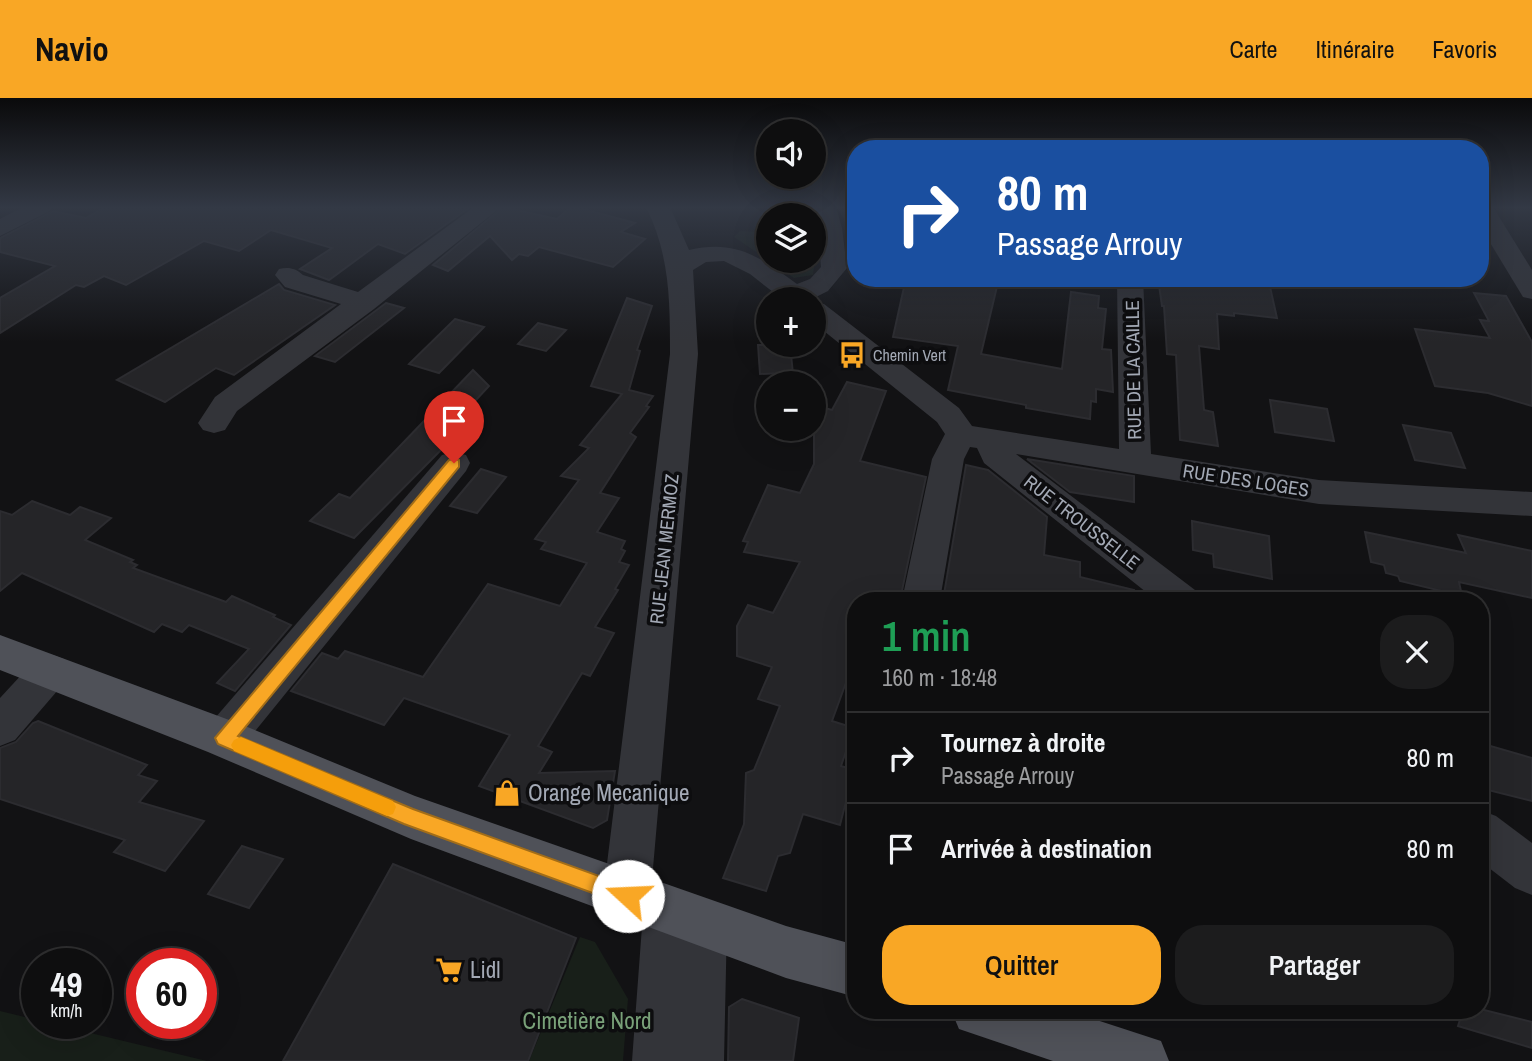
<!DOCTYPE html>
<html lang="fr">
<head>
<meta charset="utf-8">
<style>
	:root { --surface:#0e0e0f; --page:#1c1c1d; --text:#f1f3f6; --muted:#9b9c9e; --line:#2e2e2f; --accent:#f9a725 }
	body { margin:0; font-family:"Archivo Narrow",sans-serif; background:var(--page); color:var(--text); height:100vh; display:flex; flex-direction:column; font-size:26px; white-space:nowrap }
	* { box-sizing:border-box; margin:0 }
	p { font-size:23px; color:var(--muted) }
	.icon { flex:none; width:38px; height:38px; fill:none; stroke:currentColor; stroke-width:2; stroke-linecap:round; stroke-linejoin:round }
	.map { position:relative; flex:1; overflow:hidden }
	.details { position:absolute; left:847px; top:494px; width:642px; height:427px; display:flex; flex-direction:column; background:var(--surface); border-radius:28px; box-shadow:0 7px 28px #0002,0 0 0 2px var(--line) }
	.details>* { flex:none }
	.top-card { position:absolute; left:847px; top:42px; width:642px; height:147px; border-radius:28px; box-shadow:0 7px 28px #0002,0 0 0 2px var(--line); background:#1a4fa0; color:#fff; overflow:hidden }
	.controls { position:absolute; left:756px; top:21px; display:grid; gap:14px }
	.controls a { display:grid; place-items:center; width:70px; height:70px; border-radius:50%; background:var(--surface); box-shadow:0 7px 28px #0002,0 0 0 2px var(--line); font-size:35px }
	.speed { position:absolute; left:21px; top:850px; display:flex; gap:14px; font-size:35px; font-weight:700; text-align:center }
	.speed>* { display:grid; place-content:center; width:91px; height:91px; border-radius:50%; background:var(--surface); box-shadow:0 7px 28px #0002,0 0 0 2px var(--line); line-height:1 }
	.speed small { font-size:18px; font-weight:400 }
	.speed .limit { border:10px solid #d22; background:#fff; color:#111 }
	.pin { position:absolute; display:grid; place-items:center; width:60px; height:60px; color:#fff; margin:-72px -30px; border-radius:50% 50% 50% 0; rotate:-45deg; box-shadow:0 0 7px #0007 }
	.pin .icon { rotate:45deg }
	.me { position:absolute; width:77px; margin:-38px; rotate:290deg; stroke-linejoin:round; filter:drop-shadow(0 0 5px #0008) }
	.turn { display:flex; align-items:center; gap:24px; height:147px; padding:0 35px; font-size:32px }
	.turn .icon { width:91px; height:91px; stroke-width:2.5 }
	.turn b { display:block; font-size:49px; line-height:60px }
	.round { display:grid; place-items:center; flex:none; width:74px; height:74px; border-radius:28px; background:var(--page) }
	.summary { display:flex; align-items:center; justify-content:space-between; height:119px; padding:0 35px }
	h1 { font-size:42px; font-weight:600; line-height:52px; color:#1e9e55 }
	.action { display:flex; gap:14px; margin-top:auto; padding:14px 35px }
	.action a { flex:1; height:80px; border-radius:28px; background:var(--accent); color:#111; font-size:28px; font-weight:600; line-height:80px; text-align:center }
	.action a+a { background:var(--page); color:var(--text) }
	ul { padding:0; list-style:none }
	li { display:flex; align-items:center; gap:21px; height:91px; padding:0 35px; border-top:2px solid var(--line) }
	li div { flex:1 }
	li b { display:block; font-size:26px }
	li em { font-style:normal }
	header { display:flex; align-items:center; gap:42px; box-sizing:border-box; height:98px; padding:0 35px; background:var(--accent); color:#111 }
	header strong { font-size:33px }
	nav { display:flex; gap:38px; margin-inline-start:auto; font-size:24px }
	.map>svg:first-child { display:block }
	.green { fill:#181f19 }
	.building { fill:#252528; stroke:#2c2c30; stroke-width:2 }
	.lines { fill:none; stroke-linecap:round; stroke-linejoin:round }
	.minor { fill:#333439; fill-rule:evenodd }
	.primary { fill:#4f5158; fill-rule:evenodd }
	.route { fill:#f9a725; stroke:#a26d18; stroke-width:2 }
	.slow { fill:#f59e0b }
	.labels { text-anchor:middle; stroke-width:7; stroke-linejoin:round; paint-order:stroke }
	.far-poi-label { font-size:16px; fill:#a3a9b5; stroke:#0d0d0f; text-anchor:start }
	.street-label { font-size:19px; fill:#a3a9b5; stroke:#0d0d0f }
	.near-poi-label { font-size:23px; fill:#a3a9b5; stroke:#0d0d0f; text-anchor:start }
	.near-park-label { font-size:23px; fill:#79a179; stroke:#0d0d0f }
</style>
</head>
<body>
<header>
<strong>Navio</strong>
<nav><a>Carte</a><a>Itinéraire</a><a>Favoris</a></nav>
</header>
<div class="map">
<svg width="1532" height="963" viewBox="0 0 1532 963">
	<rect width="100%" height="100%" fill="#121214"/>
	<!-- green -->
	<g class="green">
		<path d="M 740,133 L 758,134 L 768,139 L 768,162 L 734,139 Z"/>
		<path d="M 814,133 L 818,134 L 813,177 L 794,180 L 769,163 L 814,163 Z"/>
		<path d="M 580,839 L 595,844 L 628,901 L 623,963 L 529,963 Z"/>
		<path d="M 0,913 L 37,922 L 37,926 L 53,926 L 207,963 L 0,963 Z"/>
	</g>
	<!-- building -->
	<g class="building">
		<path d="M 105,109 L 470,109 L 405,156 L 378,146 L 329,182 L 300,171 L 332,150 L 271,132 L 239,153 L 204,143 L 126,187 L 104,178 L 84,189 L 76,187 L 0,235 L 0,200 L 55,168 L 0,154 L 0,140 L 53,113 L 86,120 Z"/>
		<path d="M 503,109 L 557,121 L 571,109 L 579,110 L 635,125 L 621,134 L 645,141 L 613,169 L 539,149 L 528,158 L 519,156 L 512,162 L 490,138 L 448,173 L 433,167 Z"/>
		<path d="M 906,180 L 999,180 L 981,256 L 1062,271 L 1071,194 L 1099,198 L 1098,210 L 1106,211 L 1102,251 L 1111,252 L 1113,294 L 1096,291 L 1096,304 L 1091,303 L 1090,321 L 1026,310 L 1026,307 L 948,292 L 958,248 L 893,239 Z"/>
		<path d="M 1158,180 L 1268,180 L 1277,220 L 1234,215 L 1234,218 L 1217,216 L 1219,251 L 1199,248 L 1204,312 L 1213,314 L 1218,348 L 1180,342 L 1176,257 L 1167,256 L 1164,208 L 1162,208 Z"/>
		<path d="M 279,186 L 284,192 L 335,207 L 234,277 L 216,270 L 165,304 L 117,282 Z"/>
		<path d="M 1474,195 L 1506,198 L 1532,244 L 1532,308 L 1488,295 L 1435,288 L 1415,231 L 1490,240 L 1480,222 L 1489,223 Z"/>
		<path d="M 627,200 L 652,208 L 637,252 L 640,253 L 629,292 L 653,298 L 646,308 L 649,309 L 630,335 L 636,339 L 600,395 L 619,400 L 597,434 L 625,443 L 621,451 L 625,453 L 619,464 L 629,467 L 615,491 L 618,492 L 595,529 L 614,535 L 590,578 L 582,575 L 538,648 L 552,654 L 539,675 L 615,673 L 607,722 L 593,730 L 479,688 L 510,637 L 404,600 L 384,627 L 291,593 L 322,555 L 338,561 L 345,553 L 423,579 L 488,486 L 560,508 L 587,465 L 541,451 L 546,444 L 535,441 L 579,382 L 561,378 L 589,350 L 580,347 L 622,296 L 591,288 Z"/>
		<path d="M 386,205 L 404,210 L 335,264 L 315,258 Z"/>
		<path d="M 455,221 L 484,229 L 439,275 L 409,266 Z"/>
		<path d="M 538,225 L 566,232 L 546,253 L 518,246 Z"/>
		<path d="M 758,247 L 790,247 L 794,285 L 777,285 L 782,275 L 760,276 Z"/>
		<path d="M 473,272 L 489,288 L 435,346 L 444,349 L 354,440 L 310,423 L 339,396 L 350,400 Z"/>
		<path d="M 847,284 L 886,293 L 860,363 L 926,379 L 900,502 L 856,502 L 856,557 L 832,623 L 854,630 L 841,668 L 854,672 L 840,727 L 803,716 L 790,755 L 778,758 L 766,793 L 723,780 L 744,726 L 746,675 L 754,672 L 780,608 L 758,601 L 772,569 L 737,558 L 737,528 L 748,507 L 773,515 L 800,464 L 744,454 L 748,444 L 743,443 L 768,387 L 800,395 L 814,366 L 814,307 L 832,312 Z"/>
		<path d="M 1270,302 L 1327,311 L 1334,343 L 1275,334 Z"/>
		<path d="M 1403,327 L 1451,335 L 1465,370 L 1415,362 Z"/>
		<path d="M 1027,361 L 1134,378 L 1134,404 L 1070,394 Z"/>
		<path d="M 966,367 L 988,372 L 1047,419 L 1044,457 L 1080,464 L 1080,479 L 1134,492 L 1133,502 L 943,502 Z"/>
		<path d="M 481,371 L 506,379 L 477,415 L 450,408 Z"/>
		<path d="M 32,403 L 70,417 L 80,409 L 111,420 L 85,442 L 133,462 L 130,464 L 137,467 L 133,470 L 226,504 L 232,498 L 275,517 L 273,519 L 291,527 L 235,593 L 217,585 L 249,551 L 189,527 L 182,534 L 162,526 L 154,534 L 22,475 L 0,493 L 0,413 L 12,417 Z"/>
		<path d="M 1192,423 L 1269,438 L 1272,481 L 1214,469 L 1213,456 L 1193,452 Z"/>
		<path d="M 1365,434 L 1466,455 L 1458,437 L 1532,453 L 1532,500 L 1459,484 L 1462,498 L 1400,483 L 1398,478 L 1386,475 L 1384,467 L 1371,464 Z"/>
		<path d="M 38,623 L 147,667 L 138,677 L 157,683 L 139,704 L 204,723 L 165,773 L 114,754 L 125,742 L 0,701 L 0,650 L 16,644 L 33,625 Z"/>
		<path d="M 1480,645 L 1532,660 L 1532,703 L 1480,690 Z"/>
		<path d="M 242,748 L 283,761 L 249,810 L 208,796 Z"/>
		<path d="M 393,766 L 576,840 L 528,963 L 283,963 Z"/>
		<path d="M 742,901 L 799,920 L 793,963 L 728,963 L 729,909 Z"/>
		<path d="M 1480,911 L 1532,924 L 1532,950 L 1458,928 L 1463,912 Z"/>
	</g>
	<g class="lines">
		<!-- minor -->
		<g class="minor">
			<path d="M 23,109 L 52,109 L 48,114 L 0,138 L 0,121 Z"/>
			<path d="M 474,109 L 501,109 L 374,211 L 237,313 L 225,332 L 214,335 L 203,332 L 198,325 L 215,299 L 341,206 L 285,189 L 275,177 L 279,171 C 289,169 295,170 303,177 L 358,194 Z"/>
			<path d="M 646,109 L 670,109 L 689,152 C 736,141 760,159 797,186 L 810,181 L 821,169 L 818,130 L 812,109 L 836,109 L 842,130 L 847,170 L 828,193 L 812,201 L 782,201 L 750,176 L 724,163 L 706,164 L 693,172 L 698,256 L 651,793 L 667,787 L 684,794 L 689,805 L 703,800 L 720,807 L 727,824 L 724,963 L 632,963 L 643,815 L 627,822 L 610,815 L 603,798 L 670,256 C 670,204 670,157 646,109 Z"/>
			<path d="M 1480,109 L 1493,109 L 1532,172 L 1532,201 L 1523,199 L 1480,128 Z"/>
			<path d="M 1117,180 L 1143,180 L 1151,356 L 1319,382 L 1532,394 L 1532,418 L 1319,406 L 1016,356 L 1195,492 L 1201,502 L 1156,502 L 984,365 L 977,350 L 970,349 L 964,361 L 940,502 L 902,502 L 932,361 L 945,336 L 937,324 L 814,225 L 814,204 L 824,206 L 959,310 L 972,328 L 1119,351 Z"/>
			<path d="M 454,354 L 466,357 L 470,365 L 466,373 L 239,653 L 224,659 L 209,653 L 203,640 L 209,627 L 442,357 Z"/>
			<path d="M 50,556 L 64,561 L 70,573 L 64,585 L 15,642 L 0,648 L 0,600 L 36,561 Z"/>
			<path d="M 1480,712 L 1496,718 L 1532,745 L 1532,797 L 1515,790 L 1480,763 Z"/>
		</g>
		<!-- primary -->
		<g class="primary">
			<path d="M 0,537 L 240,626 L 415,698 L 786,828 L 856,847 L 856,899 L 786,880 L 411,741 L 208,654 L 0,572 Z"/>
			<path d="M 951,912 L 1066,912 L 1161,943 L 1169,963 L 1053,963 L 959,931 Z"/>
		</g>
	</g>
	<!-- sky -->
	<linearGradient id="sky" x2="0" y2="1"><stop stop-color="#0a0a0b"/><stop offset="0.45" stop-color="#333945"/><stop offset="1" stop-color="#333945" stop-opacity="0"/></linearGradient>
	<rect width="1532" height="244" fill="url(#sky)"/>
	<!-- route -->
	<path class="route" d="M 454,361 L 459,362 L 459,369 L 238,638 L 413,711 L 635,791 L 638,798 L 635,805 L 628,808 L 404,726 L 218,646 L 215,640 L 449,362 Z"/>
	<!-- slow -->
	<path class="slow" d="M 241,639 L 393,703 L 396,709 L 393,716 L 387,718 L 234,653 L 231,647 L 234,642 Z"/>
	<!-- icons -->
	<defs>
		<symbol id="bus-bare" viewBox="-9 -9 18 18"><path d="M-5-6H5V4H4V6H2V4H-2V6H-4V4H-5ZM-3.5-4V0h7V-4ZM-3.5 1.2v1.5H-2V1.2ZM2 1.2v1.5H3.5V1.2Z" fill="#f9a725" stroke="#0d0d0f" stroke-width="2.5" paint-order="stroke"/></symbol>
		<symbol id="shop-bare" viewBox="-9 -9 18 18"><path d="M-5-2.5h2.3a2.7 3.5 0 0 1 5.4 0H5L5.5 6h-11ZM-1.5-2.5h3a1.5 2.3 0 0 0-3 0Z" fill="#f9a725" stroke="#0d0d0f" stroke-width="2.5" paint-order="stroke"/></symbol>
		<symbol id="supermarket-bare" viewBox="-9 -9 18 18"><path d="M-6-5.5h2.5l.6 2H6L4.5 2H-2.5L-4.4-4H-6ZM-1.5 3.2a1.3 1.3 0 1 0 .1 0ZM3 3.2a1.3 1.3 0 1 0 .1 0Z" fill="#f9a725" stroke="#0d0d0f" stroke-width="2.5" paint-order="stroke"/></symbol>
	</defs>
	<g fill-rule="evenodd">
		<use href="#bus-bare" x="833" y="238" width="38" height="38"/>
		<use href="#shop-bare" x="488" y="676" width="38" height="38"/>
		<use href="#supermarket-bare" x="430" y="853" width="38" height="38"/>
	</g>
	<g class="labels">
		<!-- far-poi labels -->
		<g class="far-poi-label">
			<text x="873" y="263">Chemin Vert</text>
		</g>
		<!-- street labels -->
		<g class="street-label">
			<text transform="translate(1133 272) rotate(-91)" y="7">RUE DE LA CAILLE</text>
			<text transform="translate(1246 382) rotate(9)" y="7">RUE DES LOGES</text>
			<text transform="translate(1082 424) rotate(38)" y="7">RUE TROUSSELLE</text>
			<text transform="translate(664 451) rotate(-84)" y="7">RUE JEAN MERMOZ</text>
		</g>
		<!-- near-poi labels -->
		<g class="near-poi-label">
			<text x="528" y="703">Orange Mecanique</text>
			<text x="470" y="880">Lidl</text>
		</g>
		<!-- near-park labels -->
		<g class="near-park-label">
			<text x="587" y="931">Cimetière Nord</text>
		</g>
	</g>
</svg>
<div class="controls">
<a><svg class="icon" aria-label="sound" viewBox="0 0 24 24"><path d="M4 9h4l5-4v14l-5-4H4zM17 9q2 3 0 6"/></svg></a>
<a><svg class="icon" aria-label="layers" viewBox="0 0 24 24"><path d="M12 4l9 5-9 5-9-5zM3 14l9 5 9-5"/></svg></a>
<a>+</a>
<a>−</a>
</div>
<div class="speed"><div>49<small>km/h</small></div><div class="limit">60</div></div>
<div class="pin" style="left:454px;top:365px;background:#d93025"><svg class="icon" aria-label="arrive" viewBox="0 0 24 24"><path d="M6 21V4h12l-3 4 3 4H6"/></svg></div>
<svg class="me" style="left:628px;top:798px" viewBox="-20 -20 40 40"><circle r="19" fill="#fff"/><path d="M0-13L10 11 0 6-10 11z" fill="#f9a725"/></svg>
<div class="top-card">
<div class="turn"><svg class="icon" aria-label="right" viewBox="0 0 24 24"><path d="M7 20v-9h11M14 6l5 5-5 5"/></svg><div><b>80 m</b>Passage Arrouy</div></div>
</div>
<section class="details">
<div class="summary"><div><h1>1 min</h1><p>160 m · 18:48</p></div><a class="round"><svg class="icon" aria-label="close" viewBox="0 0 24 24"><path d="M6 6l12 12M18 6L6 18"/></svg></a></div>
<ul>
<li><svg class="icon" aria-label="right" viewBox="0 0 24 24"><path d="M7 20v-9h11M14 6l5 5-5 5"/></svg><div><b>Tournez à droite</b><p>Passage Arrouy</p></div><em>80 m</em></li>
<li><svg class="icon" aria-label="arrive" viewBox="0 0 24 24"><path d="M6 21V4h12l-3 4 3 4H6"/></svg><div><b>Arrivée à destination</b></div><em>80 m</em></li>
</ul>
<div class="action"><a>Quitter</a><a>Partager</a></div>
</section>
</div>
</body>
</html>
